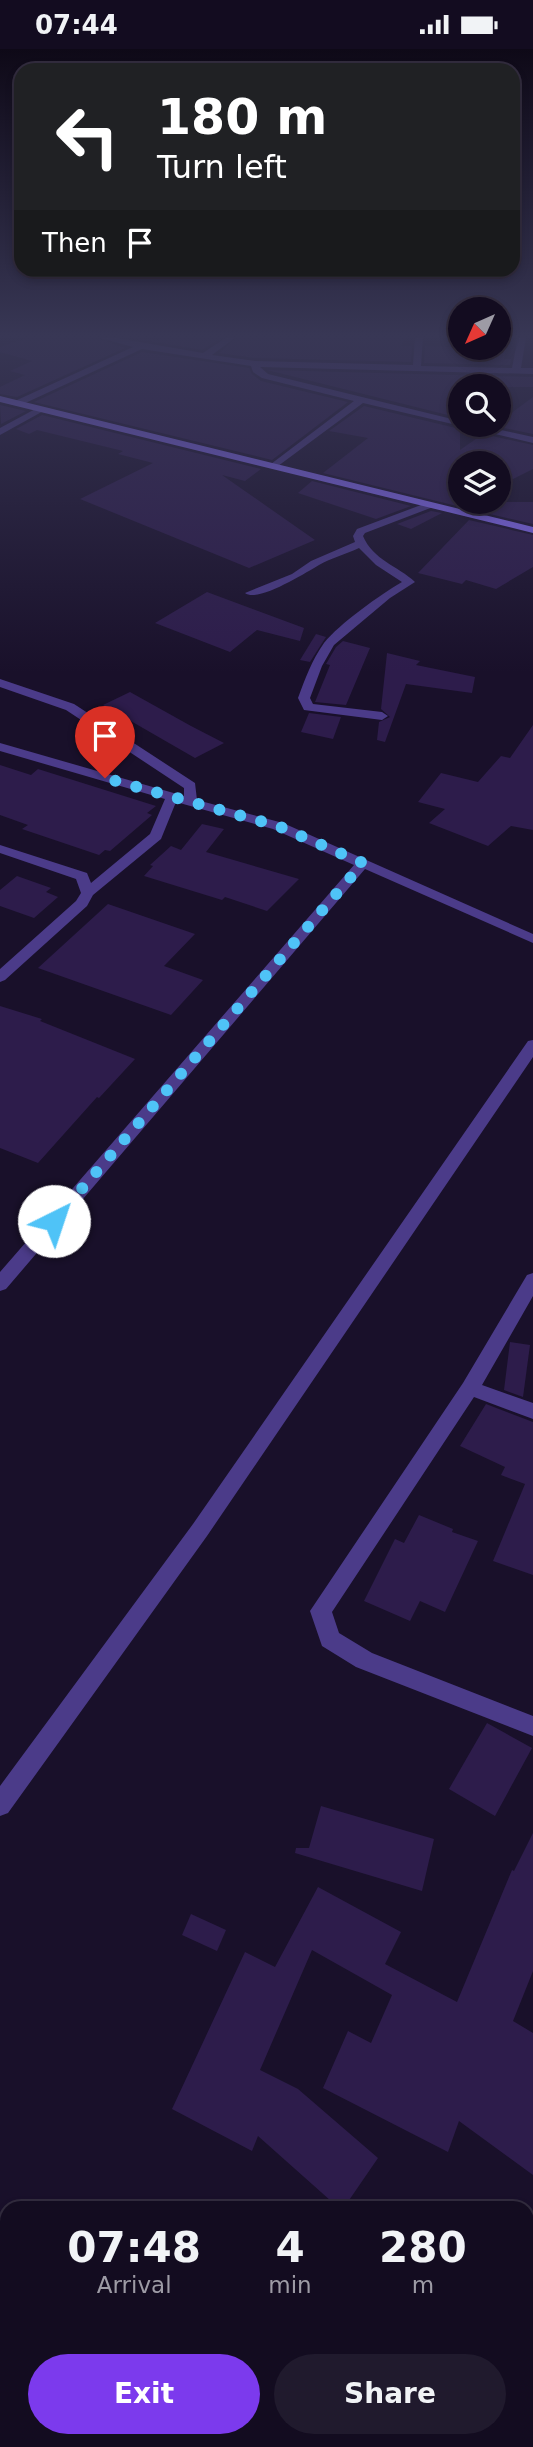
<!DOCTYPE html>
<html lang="en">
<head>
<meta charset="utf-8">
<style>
	:root { --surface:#130c20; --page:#201a2d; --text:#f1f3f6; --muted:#9d9ba5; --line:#322c3e; --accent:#7c3aed }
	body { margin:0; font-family:"DejaVu Sans",sans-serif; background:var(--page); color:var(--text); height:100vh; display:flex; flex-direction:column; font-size:26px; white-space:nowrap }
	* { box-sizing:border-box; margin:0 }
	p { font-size:23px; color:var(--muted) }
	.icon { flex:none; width:38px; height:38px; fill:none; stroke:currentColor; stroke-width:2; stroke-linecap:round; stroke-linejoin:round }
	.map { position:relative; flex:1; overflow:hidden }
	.panel { position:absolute; left:0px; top:2152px; width:534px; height:247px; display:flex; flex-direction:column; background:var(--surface); border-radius:21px 21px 0 0; box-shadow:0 4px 10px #0003,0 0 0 2px var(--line) }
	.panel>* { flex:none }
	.top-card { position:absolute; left:14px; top:14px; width:506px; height:214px; border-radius:21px; box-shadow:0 4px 10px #0003,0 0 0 2px var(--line); background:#202124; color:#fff; overflow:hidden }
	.needle { width:46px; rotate:225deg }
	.buttons { position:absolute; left:448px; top:248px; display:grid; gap:14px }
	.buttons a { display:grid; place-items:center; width:63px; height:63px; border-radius:50%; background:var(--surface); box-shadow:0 4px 10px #0003,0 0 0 2px var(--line); font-size:35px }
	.pin { position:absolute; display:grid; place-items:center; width:60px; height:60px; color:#fff; margin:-72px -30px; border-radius:50% 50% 50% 0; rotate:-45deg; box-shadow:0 0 7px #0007 }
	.pin .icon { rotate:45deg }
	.me { position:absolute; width:77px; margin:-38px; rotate:41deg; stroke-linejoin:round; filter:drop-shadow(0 0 5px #0008) }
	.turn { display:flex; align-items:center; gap:24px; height:147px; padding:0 28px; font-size:32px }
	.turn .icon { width:91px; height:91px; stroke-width:2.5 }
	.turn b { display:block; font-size:49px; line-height:60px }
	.then { display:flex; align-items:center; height:66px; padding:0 28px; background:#0003; gap:14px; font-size:26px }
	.eta { display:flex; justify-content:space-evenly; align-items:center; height:119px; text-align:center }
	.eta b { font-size:42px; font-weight:700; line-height:49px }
	.cta { display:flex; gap:14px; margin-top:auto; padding:14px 28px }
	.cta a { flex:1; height:80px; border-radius:42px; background:var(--accent); color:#fff; font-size:28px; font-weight:700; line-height:80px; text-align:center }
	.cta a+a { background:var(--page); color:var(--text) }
	.status { display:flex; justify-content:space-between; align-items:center; height:49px; padding:0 35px; background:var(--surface); direction:ltr }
	.status svg { height:19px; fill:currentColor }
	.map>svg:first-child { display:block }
	.building { fill:#2d1c4b }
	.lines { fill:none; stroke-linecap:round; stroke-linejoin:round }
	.street { fill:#4b3b89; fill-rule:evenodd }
	.secondary { fill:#8b70ff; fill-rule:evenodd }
	.route { stroke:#4fc3f7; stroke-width:12; stroke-dasharray:0 21.6 }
</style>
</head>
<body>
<div class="status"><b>07:44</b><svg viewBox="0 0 49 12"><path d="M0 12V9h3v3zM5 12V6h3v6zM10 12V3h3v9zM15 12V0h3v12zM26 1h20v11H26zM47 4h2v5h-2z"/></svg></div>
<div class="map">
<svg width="533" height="2398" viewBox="0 0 533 2398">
	<rect width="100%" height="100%" fill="#19102a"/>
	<!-- building -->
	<g class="building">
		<path d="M 29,288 L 94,288 L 125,299 L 17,348 L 0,345 L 0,338 L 25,326 L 10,322 L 32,312 L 0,303 L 0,298 Z"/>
		<path d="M 125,288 L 158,291 L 165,288 L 223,288 L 202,301 Z"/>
		<path d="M 238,288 L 406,288 L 401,297 L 412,297 L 411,313 L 255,309 L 219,304 Z"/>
		<path d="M 425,297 L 506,300 L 504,310 L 511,310 L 510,316 L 424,314 Z"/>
		<path d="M 142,303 L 249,319 L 252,325 L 261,332 L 348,353 L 272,411 L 34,353 Z"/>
		<path d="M 267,321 L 533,328 L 533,338 L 460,338 L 460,369 Z"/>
		<path d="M 533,348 L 533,385 L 494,377 L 499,376 L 499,373 Z"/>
		<path d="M 0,356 L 26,362 L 1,375 Z"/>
		<path d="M 364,357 L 460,380 L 460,401 L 483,385 L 533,396 L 533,420 L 499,437 L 499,415 L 460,415 L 460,453 L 465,453 L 457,457 L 323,424 L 368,389 L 329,382 Z"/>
		<path d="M 42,366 L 261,420 L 245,432 L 222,426 L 315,491 L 249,519 L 80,450 L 153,414 L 118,405 L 123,402 L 37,381 L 29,385 L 16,380 Z"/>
		<path d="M 312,432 L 411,457 L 376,470 L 298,444 Z"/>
		<path d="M 485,453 L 533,453 L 533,475 L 477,462 Z"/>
		<path d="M 431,462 L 442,464 L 411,480 L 397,475 Z"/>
		<path d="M 469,471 L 533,486 L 533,518 L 496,540 L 466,531 L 462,535 L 418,524 Z"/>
		<path d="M 207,543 L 304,579 L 300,592 L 257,581 L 230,603 L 155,574 Z"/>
		<path d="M 316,585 L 326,588 L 310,613 L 300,611 Z"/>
		<path d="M 343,592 L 370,599 L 346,656 L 315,653 L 330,616 L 326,615 L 336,598 Z"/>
		<path d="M 387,604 L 420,612 L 416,616 L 475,628 L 472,644 L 406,635 L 385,693 L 377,691 L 379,673 L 390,668 L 381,660 Z"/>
		<path d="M 130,643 L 191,677 L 224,694 L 195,709 L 103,656 Z"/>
		<path d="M 309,664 L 341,668 L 333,690 L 301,683 Z"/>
		<path d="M 533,676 L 533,781 L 511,777 L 488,797 L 429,774 L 445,760 L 418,753 L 441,724 L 478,733 L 501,707 L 510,709 Z"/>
		<path d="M 0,716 L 31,726 L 38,720 L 156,757 L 147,764 L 152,766 L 110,802 L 105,801 L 99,806 L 22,780 L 28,776 L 0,766 Z"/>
		<path d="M 202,775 L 224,780 L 206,803 L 299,830 L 267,862 L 225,848 L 222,851 L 144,827 L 153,817 L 150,816 L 171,797 L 181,801 Z"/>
		<path d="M 17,827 L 51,839 L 46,843 L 58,848 L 34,869 L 0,857 L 0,841 Z"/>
		<path d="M 108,855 L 195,885 L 164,917 L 203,931 L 171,966 L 38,919 Z"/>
		<path d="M 0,957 L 42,970 L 40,972 L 135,1010 L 99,1049 L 97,1048 L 38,1114 L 0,1099 Z"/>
		<path d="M 510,1293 L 530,1296 L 523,1348 L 504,1341 Z"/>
		<path d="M 486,1355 L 533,1373 L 533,1526 L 493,1512 L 525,1435 L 501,1426 L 505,1418 L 460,1397 Z"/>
		<path d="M 419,1466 L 453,1480 L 452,1483 L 478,1492 L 445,1563 L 420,1552 L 410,1572 L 364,1552 L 395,1490 L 404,1494 Z"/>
		<path d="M 487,1674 L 532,1699 L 495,1767 L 449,1740 Z"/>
		<path d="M 321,1757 L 434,1790 L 422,1842 L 295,1804 L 296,1799 L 309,1799 Z"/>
		<path d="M 533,1784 L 533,1922 L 513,1972 L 533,1984 L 533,2126 L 459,2072 L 448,2103 L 323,2039 L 348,1982 L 371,1994 L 392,1946 L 312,1901 L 260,2021 L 298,2040 L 378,2109 L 343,2160 L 340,2160 L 258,2087 L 252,2102 L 172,2060 L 245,1903 L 275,1918 L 318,1838 L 401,1883 L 385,1915 L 457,1953 L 512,1821 L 514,1822 Z"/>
		<path d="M 191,1865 L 226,1881 L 217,1902 L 182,1886 Z"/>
	</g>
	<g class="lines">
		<!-- street -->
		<g class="street">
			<path d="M 97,288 L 111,288 L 203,304 L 227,288 L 236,288 L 212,306 L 255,312 L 413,316 L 415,288 L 423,288 L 421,317 L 512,319 L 518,288 L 526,288 L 521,319 L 533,319 L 533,325 L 260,318 L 268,325 L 460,372 L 460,376 L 479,376 L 533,388 L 533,394 L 363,354 L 274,420 L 269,417 L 271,415 L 354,352 L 262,329 L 253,323 L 251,317 L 142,300 L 21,356 L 15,356 L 15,352 L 133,298 Z"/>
			<path d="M 39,358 L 47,360 L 0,386 L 0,379 Z"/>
			<path d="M 429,453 L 434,456 L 433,458 L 365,484 L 363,487 C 373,511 398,517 415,533 L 390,549 L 334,596 L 322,617 L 310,649 L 313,655 L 382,663 L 388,667 L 382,671 L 304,661 L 298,649 C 305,630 312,611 324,594 C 339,575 381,545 402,533 L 376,516 L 359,499 C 346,505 331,509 319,516 C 305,524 258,554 245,544 L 292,525 L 311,512 L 355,493 L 353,487 L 357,480 Z"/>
			<path d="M 0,630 L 74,655 L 195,734 L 197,751 L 283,774 L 533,885 L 533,894 L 365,820 L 6,1240 L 0,1242 L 0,1223 L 354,816 L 273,780 L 176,753 L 161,790 L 93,846 L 87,857 L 5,931 L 0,933 L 0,920 L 76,852 L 81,844 L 76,830 L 0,804 L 0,796 L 87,824 L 91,834 L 150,785 L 165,750 L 0,702 L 0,694 L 184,747 L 184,739 L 66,661 L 0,638 Z"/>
			<path d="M 533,991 L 533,1008 L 207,1487 L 8,1764 L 0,1767 L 0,1737 L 193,1475 L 528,992 Z"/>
			<path d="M 533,1224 L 533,1247 L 482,1336 L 533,1354 L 533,1370 L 474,1348 L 332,1563 L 339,1584 L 372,1604 L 533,1667 L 533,1687 L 356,1618 L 322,1597 L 310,1562 L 463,1334 L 527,1226 Z"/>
		</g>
		<!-- secondary -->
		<path class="secondary" d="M 0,347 L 533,478 L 533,484 L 0,353 Z"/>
	</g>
	<!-- sky -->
	<linearGradient id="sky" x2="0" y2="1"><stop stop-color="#0e0917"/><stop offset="0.46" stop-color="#383755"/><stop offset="1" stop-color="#383755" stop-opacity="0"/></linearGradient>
	<rect width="533" height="623" fill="url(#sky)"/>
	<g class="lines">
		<!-- route -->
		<path class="route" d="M 54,1172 L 363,814 L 278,777 L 105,729"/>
	</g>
</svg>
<div class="buttons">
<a><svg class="needle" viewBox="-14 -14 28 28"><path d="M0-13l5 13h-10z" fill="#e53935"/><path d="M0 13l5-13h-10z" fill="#9d9ba5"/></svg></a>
<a><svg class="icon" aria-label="search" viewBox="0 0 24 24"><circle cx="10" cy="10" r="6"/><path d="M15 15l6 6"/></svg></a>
<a><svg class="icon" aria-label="layers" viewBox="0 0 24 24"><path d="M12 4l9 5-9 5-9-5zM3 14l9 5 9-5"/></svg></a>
</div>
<div class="pin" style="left:105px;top:729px;background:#d93025"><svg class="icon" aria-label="arrive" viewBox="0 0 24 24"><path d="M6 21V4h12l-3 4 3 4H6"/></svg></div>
<svg class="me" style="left:54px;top:1172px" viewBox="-20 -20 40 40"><circle r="19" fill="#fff"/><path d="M0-13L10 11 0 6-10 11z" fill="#4fc3f7"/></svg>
<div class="top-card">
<div class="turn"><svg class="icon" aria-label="left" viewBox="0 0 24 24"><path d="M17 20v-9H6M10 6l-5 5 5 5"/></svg><div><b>180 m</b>Turn left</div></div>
<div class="then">Then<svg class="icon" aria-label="arrive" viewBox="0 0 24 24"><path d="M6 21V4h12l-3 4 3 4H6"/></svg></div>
</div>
<section class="panel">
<div class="eta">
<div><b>07:48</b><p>Arrival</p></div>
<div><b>4</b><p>min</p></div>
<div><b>280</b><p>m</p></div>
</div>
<div class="cta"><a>Exit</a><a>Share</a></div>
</section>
</div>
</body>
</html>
